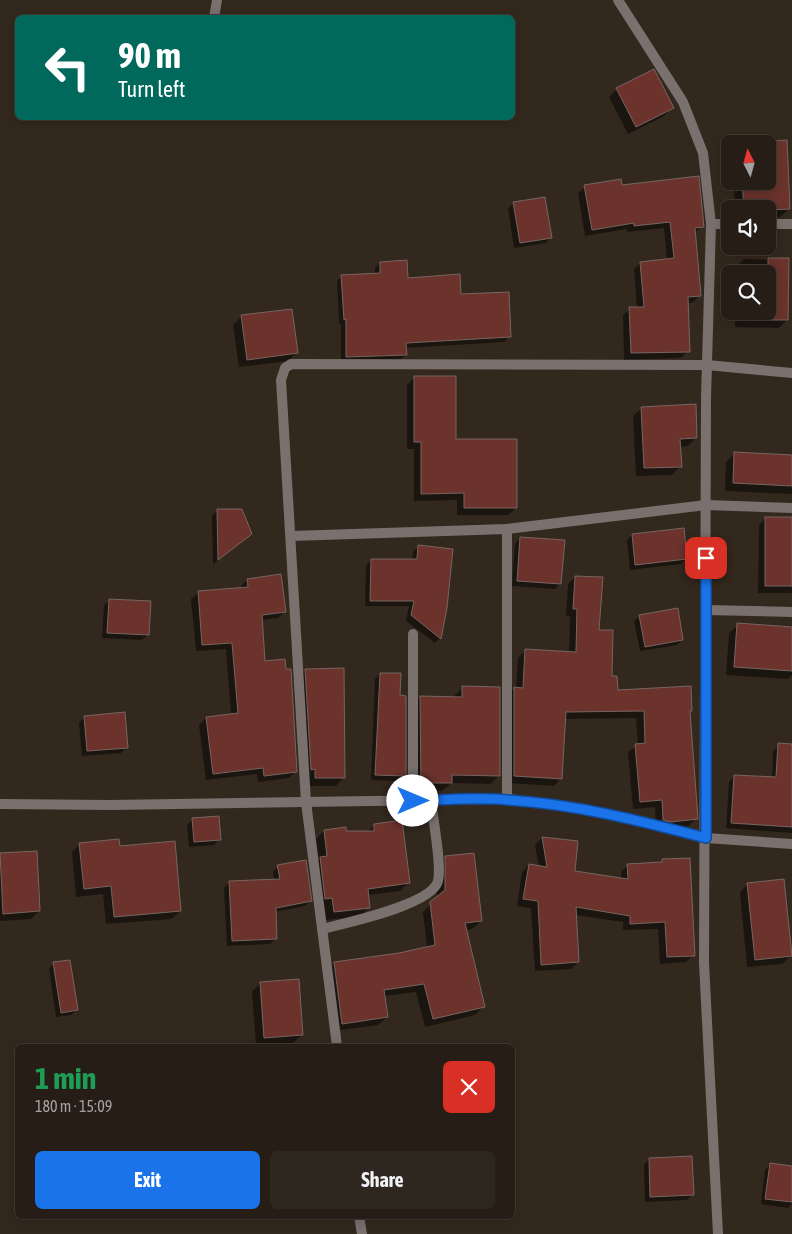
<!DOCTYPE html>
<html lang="en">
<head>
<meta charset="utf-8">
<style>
	:root { --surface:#261e16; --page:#2e271f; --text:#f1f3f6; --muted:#a4a2a1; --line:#423c35; --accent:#1a73e8 }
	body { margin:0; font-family:"Asap Condensed",sans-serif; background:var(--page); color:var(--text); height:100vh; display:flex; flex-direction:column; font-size:19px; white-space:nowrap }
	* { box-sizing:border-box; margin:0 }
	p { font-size:16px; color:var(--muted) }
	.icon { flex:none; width:28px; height:28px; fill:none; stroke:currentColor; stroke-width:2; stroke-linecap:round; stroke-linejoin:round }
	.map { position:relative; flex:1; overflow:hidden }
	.drawer { position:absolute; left:15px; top:1044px; width:500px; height:175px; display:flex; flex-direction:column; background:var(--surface); border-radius:8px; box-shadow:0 2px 12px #0003,0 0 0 1px var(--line) }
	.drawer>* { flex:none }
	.guide { position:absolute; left:15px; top:15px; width:500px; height:105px; border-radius:8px; box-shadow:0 2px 12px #0003,0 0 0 1px var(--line); background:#00695c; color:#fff; overflow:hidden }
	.needle { width:32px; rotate:354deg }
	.fabs { position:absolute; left:721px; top:135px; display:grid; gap:10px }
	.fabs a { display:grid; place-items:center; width:55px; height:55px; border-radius:8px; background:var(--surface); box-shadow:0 2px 12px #0003,0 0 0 1px var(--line); font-size:25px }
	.pin { position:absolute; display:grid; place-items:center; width:42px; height:42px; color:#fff; margin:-21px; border-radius:10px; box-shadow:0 2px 8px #0006 }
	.me { position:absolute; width:55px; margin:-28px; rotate:90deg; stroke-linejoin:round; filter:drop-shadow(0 0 4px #0008) }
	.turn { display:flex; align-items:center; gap:18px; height:105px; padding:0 20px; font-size:22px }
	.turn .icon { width:65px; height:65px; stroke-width:2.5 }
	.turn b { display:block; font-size:35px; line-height:42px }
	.round { display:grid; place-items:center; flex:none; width:52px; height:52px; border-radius:8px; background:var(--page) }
	.headline { display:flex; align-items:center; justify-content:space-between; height:85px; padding:0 20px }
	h1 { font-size:30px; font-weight:700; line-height:38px; color:#1e9e55 }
	.primary-button { display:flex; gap:10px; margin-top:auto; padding:10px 20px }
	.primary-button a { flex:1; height:58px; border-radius:8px; background:var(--accent); color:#fff; font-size:20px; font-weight:700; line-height:58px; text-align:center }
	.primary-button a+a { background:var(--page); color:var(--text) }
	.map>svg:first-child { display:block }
	.shadow { fill:#0007 }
	.building { fill:#6b332c; stroke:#776562 }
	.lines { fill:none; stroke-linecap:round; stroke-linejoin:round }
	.minor { stroke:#7a716f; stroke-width:10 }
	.route-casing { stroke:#114b97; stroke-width:12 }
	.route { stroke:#1a73e8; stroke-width:9 }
</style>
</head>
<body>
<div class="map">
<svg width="792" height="1234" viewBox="0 0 792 1234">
	<rect width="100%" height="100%" fill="#33281d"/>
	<!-- shadow -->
	<g class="shadow">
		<path d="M 617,89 L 672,108 L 664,116 L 628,134 L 609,97 Z"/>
		<path d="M 785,142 L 789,209 L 780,217 L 768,218 L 768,209 L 735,209 L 734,181 L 768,181 L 768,144 L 744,144 Z"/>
		<path d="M 621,186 L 703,226 L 694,233 L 699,296 L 692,303 L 687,303 L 688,351 L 681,358 L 624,360 L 623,315 L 630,309 L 637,308 L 634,270 L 640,263 L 667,260 L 664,228 L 627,232 L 627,229 L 585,236 L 578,193 L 585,187 Z"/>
		<path d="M 513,203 L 551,238 L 545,243 L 514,248 L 508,209 Z"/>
		<path d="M 744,259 L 788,260 L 787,320 L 779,328 L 735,327 L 735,311 L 768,311 L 768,274 L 736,274 L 736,267 Z"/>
		<path d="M 380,263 L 407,280 L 460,295 L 510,336 L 504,342 L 405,348 L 406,355 L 400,360 L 341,362 L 341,324 L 339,324 L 337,281 L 342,276 L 375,275 L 375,268 Z"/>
		<path d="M 291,310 L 296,353 L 288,361 L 239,367 L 233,325 L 241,317 Z"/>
		<path d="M 415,377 L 455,440 L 516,508 L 508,515 L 457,515 L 457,500 L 414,501 L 414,449 L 407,449 L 407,385 Z"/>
		<path d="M 642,408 L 696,438 L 688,446 L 680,447 L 680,466 L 672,475 L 636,476 L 633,416 Z"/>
		<path d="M 734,454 L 792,456 L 792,494 L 725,491 L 726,462 Z"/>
		<path d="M 218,510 L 245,539 L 213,564 L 212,516 Z"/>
		<path d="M 766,518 L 792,518 L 792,593 L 758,593 L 759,525 Z"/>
		<path d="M 632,535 L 686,559 L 681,564 L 630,570 L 627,540 Z"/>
		<path d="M 520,538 L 560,584 L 555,589 L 512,586 L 515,544 Z"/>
		<path d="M 419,546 L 446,608 L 440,638 L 435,643 L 406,621 L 409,606 L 365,606 L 366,566 L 371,560 L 412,560 L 413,552 Z"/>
		<path d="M 575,577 L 598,631 L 611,678 L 616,692 L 691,711 L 688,713 L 696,818 L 689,826 L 662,828 L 656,827 L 655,807 L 633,809 L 628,752 L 638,745 L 636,718 L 564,719 L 561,778 L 554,786 L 507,783 L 507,696 L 514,689 L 516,689 L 518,658 L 526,650 L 569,653 L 570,616 L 566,616 L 568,584 Z"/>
		<path d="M 247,580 L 285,611 L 278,618 L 261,620 L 264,662 L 296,771 L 289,778 L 258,782 L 257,774 L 206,780 L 199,725 L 206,718 L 231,715 L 226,649 L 196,651 L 191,599 L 198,593 L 241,589 L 240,587 Z"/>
		<path d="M 110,600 L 148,635 L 142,640 L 102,638 L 104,605 Z"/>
		<path d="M 640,616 L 682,640 L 677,645 L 640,651 L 634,621 Z"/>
		<path d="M 738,625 L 792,628 L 792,675 L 788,679 L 726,675 L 729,633 Z"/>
		<path d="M 306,670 L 344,777 L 336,786 L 307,786 L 297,679 Z"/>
		<path d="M 380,674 L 399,697 L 405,776 L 399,781 L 371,780 L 375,679 Z"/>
		<path d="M 463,687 L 499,775 L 491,784 L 451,783 L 442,791 L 413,790 L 412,705 L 420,697 L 454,698 L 454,696 Z"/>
		<path d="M 85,717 L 126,748 L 121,753 L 82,756 L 79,723 Z"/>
		<path d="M 778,746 L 792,746 L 792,833 L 726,828 L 729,782 L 734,776 L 772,778 L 773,751 Z"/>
		<path d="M 193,819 L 220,839 L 214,845 L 189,847 L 187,825 Z"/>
		<path d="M 375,825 L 408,883 L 400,891 L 367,895 L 369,907 L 361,916 L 326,920 L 324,905 L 317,906 L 312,867 L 319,860 L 316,839 L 324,831 L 367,832 Z"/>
		<path d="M 542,838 L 577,842 L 574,872 L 621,879 L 621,872 L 628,865 L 659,864 L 662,861 L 693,955 L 686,962 L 660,964 L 658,929 L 623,930 L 623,922 L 575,915 L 578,962 L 571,969 L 535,971 L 531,908 L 517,906 L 522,872 L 529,865 L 539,867 L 535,845 Z"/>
		<path d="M 80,844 L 118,847 L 180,911 L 172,919 L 106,924 L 103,894 L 76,897 L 72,852 Z"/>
		<path d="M 0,854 L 39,911 L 31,919 L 0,921 Z"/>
		<path d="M 446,857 L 481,921 L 472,929 L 465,930 L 483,1007 L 475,1015 L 425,1027 L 416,992 L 384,996 L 387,1017 L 378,1025 L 334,1031 L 326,972 L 335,963 L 400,955 L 427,948 L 423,912 L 437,898 L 437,866 Z"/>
		<path d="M 278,866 L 310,901 L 305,906 L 275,912 L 276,939 L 270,944 L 227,946 L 224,888 L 230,882 L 274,880 L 273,872 Z"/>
		<path d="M 748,884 L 791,955 L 783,964 L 747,967 L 740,892 Z"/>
		<path d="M 54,963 L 77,1010 L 71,1015 L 56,1017 L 49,969 Z"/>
		<path d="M 261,983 L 302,1035 L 293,1043 L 256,1045 L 252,991 Z"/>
		<path d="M 649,1159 L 693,1194 L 687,1200 L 645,1202 L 644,1165 Z"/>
		<path d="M 771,1164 L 792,1167 L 792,1203 L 788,1208 L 761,1204 L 765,1170 Z"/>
	</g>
	<!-- building -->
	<g class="building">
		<path d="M 654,69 L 674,108 L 636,127 L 616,88 Z"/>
		<path d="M 787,140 L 790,209 L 768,210 L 768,209 L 744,209 L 742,181 L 768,181 L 768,141 Z"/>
		<path d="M 699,176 L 704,227 L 695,228 L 701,296 L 688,297 L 690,352 L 631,353 L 629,307 L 644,307 L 640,262 L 674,258 L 670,222 L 634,226 L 634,223 L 592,230 L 584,185 L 621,179 L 622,185 Z"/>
		<path d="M 545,197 L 552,238 L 520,243 L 513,202 Z"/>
		<path d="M 768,258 L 789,258 L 788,320 L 768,320 Z"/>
		<path d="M 407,260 L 408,278 L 460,274 L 461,294 L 509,292 L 511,337 L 406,343 L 407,355 L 346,357 L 346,319 L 344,320 L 341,275 L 380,273 L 380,262 Z"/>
		<path d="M 292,309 L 298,353 L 247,360 L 241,315 Z"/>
		<path d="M 414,376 L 456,376 L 456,439 L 517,439 L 517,508 L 464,508 L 464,493 L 421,494 L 421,442 L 414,442 Z"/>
		<path d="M 696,404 L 697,438 L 680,439 L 682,467 L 644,468 L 641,407 Z"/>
		<path d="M 734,452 L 792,455 L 792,486 L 733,483 Z"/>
		<path d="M 217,509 L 242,509 L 252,534 L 218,560 Z"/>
		<rect x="765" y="517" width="27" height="69"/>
		<path d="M 684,528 L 687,559 L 635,565 L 632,534 Z"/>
		<path d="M 520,537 L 565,540 L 561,584 L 517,581 Z"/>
		<path d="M 418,545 L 453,549 L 447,608 L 441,639 L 411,615 L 414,601 L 370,601 L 371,559 L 417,559 Z"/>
		<path d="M 281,574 L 286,612 L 262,615 L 265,661 L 285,659 L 286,669 L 291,669 L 297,772 L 264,776 L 263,768 L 213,774 L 206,717 L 238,713 L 232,643 L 202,645 L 198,591 L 248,587 L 247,579 Z"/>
		<path d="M 575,576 L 603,577 L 599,630 L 613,630 L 612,676 L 617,676 L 618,690 L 691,686 L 692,711 L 690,711 L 698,819 L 670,822 L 663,820 L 662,800 L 640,802 L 635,744 L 645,743 L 644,711 L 566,712 L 562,779 L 514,776 L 514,687 L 523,688 L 525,649 L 576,652 L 577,609 L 573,609 Z"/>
		<path d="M 109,599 L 151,601 L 149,635 L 107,633 Z"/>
		<path d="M 678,608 L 683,640 L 645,647 L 639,615 Z"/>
		<path d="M 737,623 L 792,627 L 792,671 L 734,667 Z"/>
		<path d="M 344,668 L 345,778 L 315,778 L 315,769 L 311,770 L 305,669 Z"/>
		<path d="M 380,673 L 401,673 L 400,695 L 406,696 L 406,776 L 375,775 Z"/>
		<path d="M 462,686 L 500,687 L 500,776 L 452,775 L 452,783 L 421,783 L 420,696 L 462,697 Z"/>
		<path d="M 125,712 L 128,748 L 87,751 L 84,716 Z"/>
		<path d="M 778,743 L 792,744 L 792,827 L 731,823 L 734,775 L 776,777 Z"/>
		<path d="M 219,816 L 221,840 L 194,842 L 192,818 Z"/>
		<path d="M 402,820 L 410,883 L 368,889 L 370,908 L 334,912 L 332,898 L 325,899 L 320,857 L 327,856 L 324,830 L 346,827 L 346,831 L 374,831 L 374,824 Z"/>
		<path d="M 542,837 L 578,841 L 575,871 L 628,879 L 627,864 L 662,862 L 662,859 L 690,858 L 695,956 L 667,957 L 665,922 L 630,924 L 630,916 L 576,907 L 579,962 L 541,965 L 538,901 L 523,899 L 529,864 L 547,867 Z"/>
		<path d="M 119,839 L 120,846 L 175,841 L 181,911 L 114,917 L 111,886 L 84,889 L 79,843 Z"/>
		<path d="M 37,851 L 40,911 L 3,914 L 0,853 Z"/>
		<path d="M 474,853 L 482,921 L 465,923 L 485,1007 L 433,1019 L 424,984 L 384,990 L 388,1017 L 342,1024 L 334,962 L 399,953 L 435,945 L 430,902 L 445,890 L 445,856 Z"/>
		<path d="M 306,860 L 312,901 L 276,908 L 277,939 L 232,941 L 229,881 L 280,879 L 277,865 Z"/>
		<path d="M 784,879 L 792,956 L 755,960 L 747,883 Z"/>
		<path d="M 70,960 L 78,1010 L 61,1013 L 53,962 Z"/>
		<path d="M 299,979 L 303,1035 L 264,1038 L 260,982 Z"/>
		<path d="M 692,1156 L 694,1195 L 650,1197 L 649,1158 Z"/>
		<path d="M 770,1163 L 792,1166 L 792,1202 L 765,1199 Z"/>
	</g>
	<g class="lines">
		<!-- minor -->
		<g class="minor">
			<path d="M 618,0 L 683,102 L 703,153 L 711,224 L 706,398 L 704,963 L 718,1234"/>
			<path d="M 214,18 L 217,0"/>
			<path d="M 711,224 L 730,224"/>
			<path d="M 768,224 L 792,224"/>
			<path d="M 291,536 L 507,529 L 706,505 L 792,508"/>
			<path d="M 706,610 L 792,612"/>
			<path d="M 413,634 L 413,801"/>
			<path d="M 507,799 L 507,529"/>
			<path d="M 0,804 L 111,805 L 507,799 L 564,806 L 632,819 L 706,838 L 792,844"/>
			<path d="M 322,929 C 345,923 432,905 438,881 C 442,866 433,819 431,801"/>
			<path d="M 337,1046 L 306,802 L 281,380 L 285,368 L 291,364 L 707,365 L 792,373"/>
			<path d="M 359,1216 L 362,1234"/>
		</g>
	</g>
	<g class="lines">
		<defs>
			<path id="route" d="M 413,801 C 444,800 477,797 508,800 C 575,804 641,821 706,838 L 706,558"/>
		</defs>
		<!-- route casing -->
		<use href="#route" class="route-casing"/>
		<!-- route -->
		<use href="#route" class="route"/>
	</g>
</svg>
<div class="fabs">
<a><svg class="needle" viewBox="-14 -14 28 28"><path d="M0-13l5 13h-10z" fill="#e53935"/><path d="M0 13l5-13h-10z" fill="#a4a2a1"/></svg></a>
<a><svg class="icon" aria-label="sound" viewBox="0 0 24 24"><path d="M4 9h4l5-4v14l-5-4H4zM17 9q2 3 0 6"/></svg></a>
<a><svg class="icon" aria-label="search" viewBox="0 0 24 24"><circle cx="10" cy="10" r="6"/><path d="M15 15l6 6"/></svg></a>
</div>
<div class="pin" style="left:706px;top:558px;background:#d93025"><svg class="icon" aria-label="arrive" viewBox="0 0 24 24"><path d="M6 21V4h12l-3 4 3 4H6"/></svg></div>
<svg class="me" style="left:413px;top:801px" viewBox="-20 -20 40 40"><circle r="19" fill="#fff"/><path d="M0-13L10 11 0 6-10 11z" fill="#1a73e8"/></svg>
<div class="guide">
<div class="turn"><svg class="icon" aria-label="left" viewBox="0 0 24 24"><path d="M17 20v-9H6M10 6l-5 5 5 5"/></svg><div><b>90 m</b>Turn left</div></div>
</div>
<section class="drawer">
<div class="headline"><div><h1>1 min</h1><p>180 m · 15:09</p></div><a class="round" style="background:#d93025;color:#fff"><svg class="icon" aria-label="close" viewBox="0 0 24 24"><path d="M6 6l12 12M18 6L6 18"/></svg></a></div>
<div class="primary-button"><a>Exit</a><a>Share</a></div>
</section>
</div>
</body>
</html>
